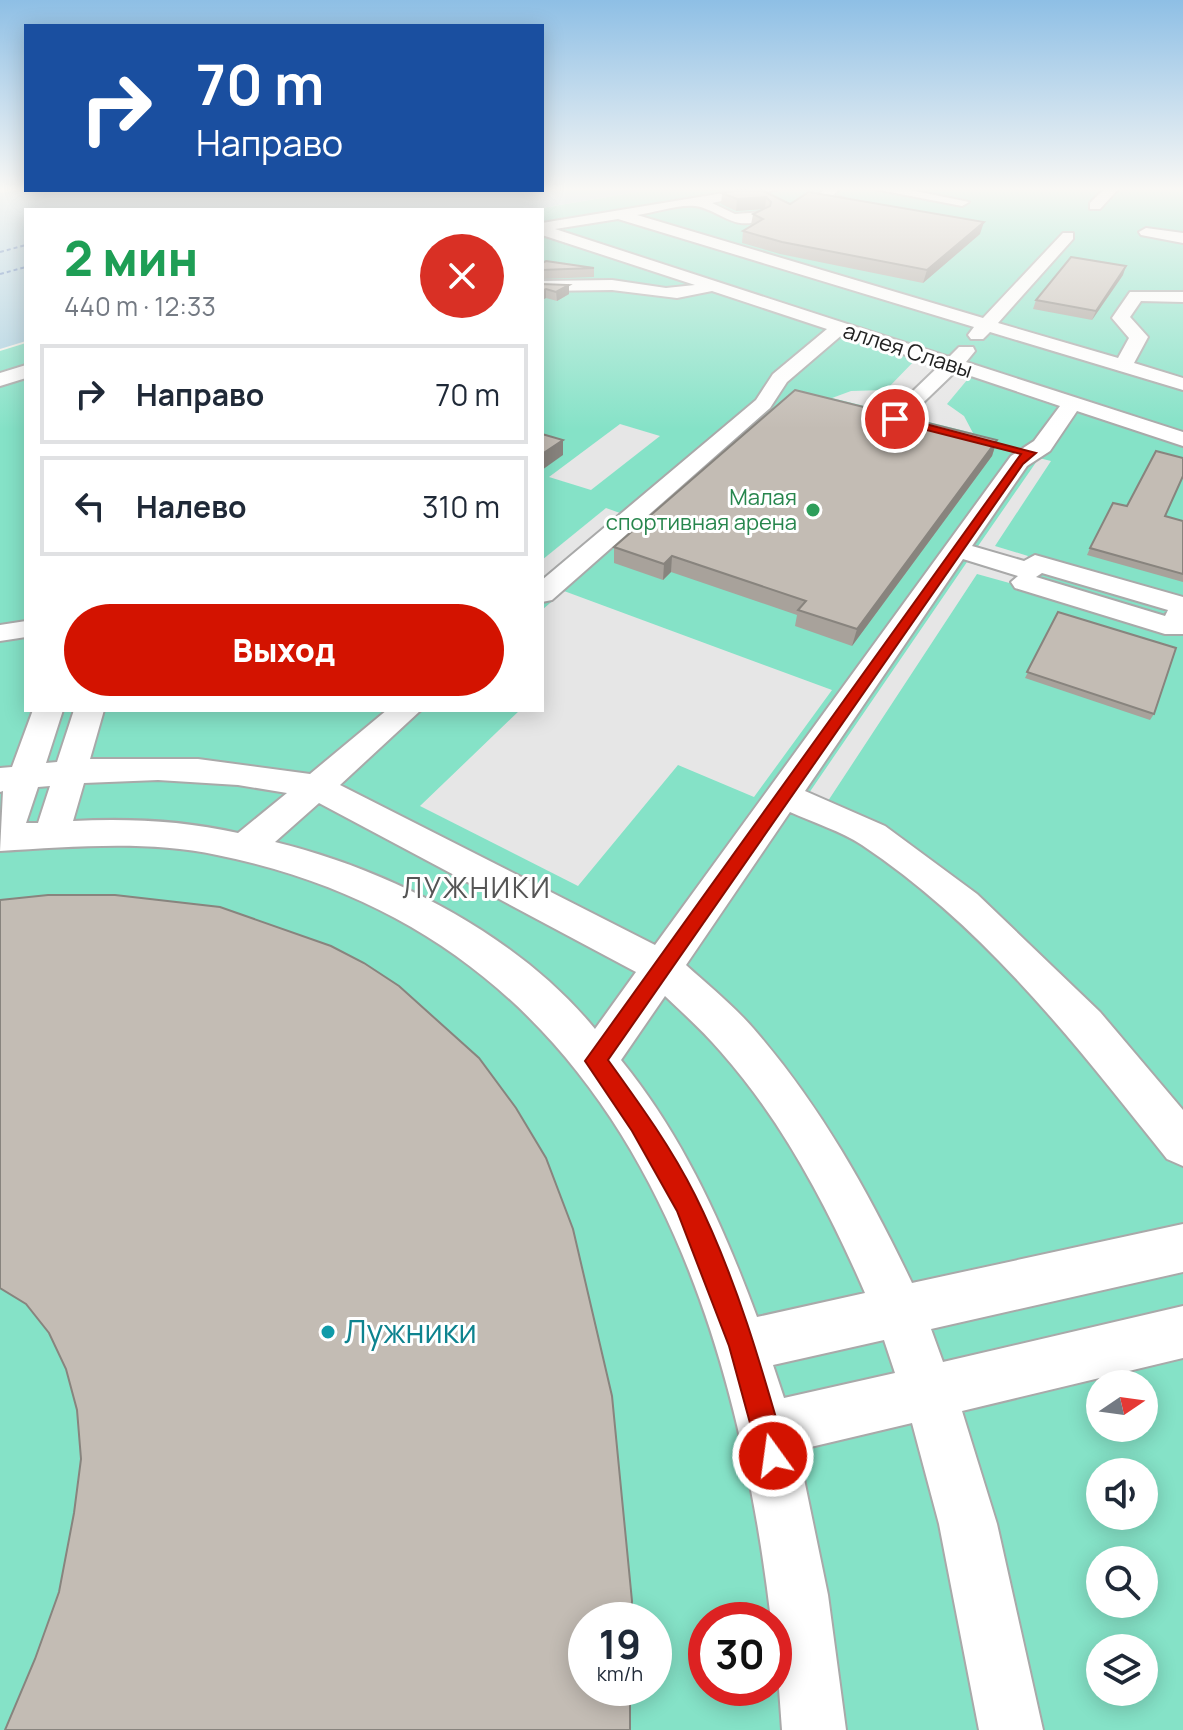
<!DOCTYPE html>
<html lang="ru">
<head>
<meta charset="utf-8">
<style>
	:root { --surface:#fff; --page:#f2f2f3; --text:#1f2937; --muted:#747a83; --line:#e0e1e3; --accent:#d31300 }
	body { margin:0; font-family:Manrope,sans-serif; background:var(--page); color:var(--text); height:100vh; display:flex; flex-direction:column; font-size:30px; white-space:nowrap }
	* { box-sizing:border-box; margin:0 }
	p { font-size:26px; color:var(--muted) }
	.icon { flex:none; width:44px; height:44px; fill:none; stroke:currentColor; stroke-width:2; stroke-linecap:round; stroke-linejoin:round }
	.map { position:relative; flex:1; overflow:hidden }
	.sheet { position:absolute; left:24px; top:208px; width:520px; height:504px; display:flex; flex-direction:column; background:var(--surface); border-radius:0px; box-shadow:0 4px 20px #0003 }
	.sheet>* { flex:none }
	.guide { position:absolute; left:24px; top:24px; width:520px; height:168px; border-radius:0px; box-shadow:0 4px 20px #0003; background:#1a4fa0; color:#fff; overflow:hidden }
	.needle { width:52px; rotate:77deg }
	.fabs { position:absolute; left:1086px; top:1370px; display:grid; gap:16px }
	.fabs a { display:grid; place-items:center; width:72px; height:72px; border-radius:50%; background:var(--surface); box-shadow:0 4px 20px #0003; font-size:40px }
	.speed { position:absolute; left:568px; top:1602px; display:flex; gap:16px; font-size:40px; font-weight:700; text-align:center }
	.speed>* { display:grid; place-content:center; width:104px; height:104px; border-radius:50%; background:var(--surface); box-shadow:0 4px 20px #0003; line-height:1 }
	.speed small { font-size:20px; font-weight:400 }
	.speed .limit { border:12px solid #d22; background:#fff; color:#111 }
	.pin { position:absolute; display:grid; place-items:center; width:68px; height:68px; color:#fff; margin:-34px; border:4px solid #fff; border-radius:50%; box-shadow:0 2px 8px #0007 }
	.me { position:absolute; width:88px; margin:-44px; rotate:346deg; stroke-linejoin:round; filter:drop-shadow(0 0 6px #0008) }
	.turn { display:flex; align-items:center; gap:28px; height:168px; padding:0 40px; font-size:36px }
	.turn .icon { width:104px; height:104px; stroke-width:2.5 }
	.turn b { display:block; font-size:56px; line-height:68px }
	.round { display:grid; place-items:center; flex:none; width:84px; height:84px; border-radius:42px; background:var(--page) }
	.head { display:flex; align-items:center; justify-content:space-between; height:136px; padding:0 40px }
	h1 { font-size:48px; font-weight:800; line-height:60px; color:#1e9e55 }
	.primary-button { display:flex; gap:16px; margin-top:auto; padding:16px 40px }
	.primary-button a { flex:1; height:92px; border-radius:48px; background:var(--accent); color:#fff; font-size:32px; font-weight:800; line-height:92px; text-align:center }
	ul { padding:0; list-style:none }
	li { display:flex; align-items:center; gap:24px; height:100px; margin:0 16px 12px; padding:0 24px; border:4px solid var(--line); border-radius:0px }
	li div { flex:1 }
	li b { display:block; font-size:30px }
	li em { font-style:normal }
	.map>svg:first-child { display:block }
	.pitch { fill:#85e2c7; fill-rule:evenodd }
	.parking { fill:#e6e6e6 }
	.water { fill:#a8cfe0 }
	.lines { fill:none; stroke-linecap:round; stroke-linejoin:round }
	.ferry { stroke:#4a76b6; stroke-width:2; stroke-dasharray:4 3; stroke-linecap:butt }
	.minor-casing { stroke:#a9a9a9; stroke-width:4 }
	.minor { fill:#fff; fill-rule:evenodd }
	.wall { fill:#a8a29b }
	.shaded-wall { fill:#88847e }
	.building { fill:#c3bcb4; stroke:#88847e; stroke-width:2 }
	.route { fill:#d31300; stroke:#890c00; stroke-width:2 }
	.leisure-dot { fill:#2e9e5b; stroke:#fff; stroke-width:3 }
	.culture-dot { fill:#0f9aa8; stroke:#fff; stroke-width:3 }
	.labels { text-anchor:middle; stroke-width:6; stroke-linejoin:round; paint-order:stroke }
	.far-street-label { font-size:22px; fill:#222; stroke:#fff }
	.far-leisure-label { font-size:22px; fill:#27864d; stroke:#fff; text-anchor:end }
	.neighbourhood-label { font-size:28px; letter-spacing:2px; fill:#555; stroke:#fff }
	.near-culture-label { font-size:32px; fill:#0d838f; stroke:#fff; text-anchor:start }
</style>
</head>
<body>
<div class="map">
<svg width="1183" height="1730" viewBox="0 0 1183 1730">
	<rect width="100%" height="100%" fill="#f2f0e8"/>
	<!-- pitch -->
	<path class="pitch" d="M 666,187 L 1183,187 L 1183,1730 L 0,1730 L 0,351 L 26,343 L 26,710 L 542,710 L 542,210 L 530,210 ZM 1100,1384 L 1144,1384 L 1144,1428 L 1100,1428 ZM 1100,1472 L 1144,1472 L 1144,1516 L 1100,1516 ZM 1100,1560 L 1144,1560 L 1144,1604 L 1100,1604 ZM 586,1620 L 654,1620 L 654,1688 L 586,1688 ZM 706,1620 L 774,1620 L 774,1688 L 706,1688 ZM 1100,1648 L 1144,1648 L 1144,1692 L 1100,1692 Z"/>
	<!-- parking -->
	<g class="parking">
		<path d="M 918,357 L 972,374 L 947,404 L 964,416 L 973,433 L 832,398 L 851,391 L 886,390 Z"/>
		<path d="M 620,424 L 660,436 L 591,490 L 549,477 Z"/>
		<path d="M 1039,458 L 1051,461 L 995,546 L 1028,556 L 1024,563 L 976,549 Z"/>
		<path d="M 606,508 L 620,513 L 542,578 L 542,560 Z"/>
		<path d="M 967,562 L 1017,577 L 1013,584 L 977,574 L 828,801 L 809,793 Z"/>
		<path d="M 564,591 L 832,690 L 754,797 L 678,765 L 578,886 L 420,806 L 520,710 L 542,710 L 542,610 Z"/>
	</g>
	<!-- water -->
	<path class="water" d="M 542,187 L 666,187 L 530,210 L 26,210 L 26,341 L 0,349 L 0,193 L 26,188 L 542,190 Z"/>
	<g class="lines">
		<!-- ferry -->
		<g class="ferry">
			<path d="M 0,252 L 26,245"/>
			<path d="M 0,274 L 26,267"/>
		</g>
		<defs>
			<g id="minor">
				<path d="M 760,187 L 790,187 L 712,203 L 735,214 L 765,212 L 767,215 C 738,237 720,209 695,206 C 678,204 654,213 637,215 L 983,318 L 1063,233 L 1073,233 L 1073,239 L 998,323 L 1118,358 L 1129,338 L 1112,318 L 1130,292 L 1183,292 L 1183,302 L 1141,301 L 1130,317 L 1148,337 L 1134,363 L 1183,378 L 1183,390 L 990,332 L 983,339 L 971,339 L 968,335 L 974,327 L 618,219 L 555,229 L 949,357 L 959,347 L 973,347 L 975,351 L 966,362 L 1183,432 L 1183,446 L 1077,411 L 1050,451 L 1027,466 L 972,546 L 1024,561 L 1035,555 L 1183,597 L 1183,634 L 1165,634 L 1015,588 L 1011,582 L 1018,576 L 963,559 L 805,791 L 885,826 L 977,894 L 1100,1012 L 1183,1110 L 1183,1166 L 1167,1159 C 1077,1046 984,926 862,845 C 841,831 814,823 790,812 L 686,965 C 708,985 733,1005 753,1028 C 820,1105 868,1191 912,1283 L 1183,1224 L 1183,1272 L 931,1329 L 943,1362 L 1183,1306 L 1183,1358 L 962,1411 L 997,1524 L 1043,1730 L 979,1730 L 939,1524 L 912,1423 L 798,1450 L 828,1595 L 846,1730 L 782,1730 L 774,1620 L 771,1620 C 730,1271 599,932 217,855 C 146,840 72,847 0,851 L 3,791 L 0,792 L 0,768 L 12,767 L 33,710 L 63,710 L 46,763 L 57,762 L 74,710 L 104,710 L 90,759 L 198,759 L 310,774 L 387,710 L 421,710 L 340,785 L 655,945 L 1011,456 L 1034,441 L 1060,406 L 956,371 L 902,423 L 888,423 L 884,419 L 888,415 L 939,366 L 843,334 L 787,382 L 770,408 L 552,600 L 542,602 L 542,580 L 756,400 L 773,374 L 827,329 L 712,291 L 677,298 L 612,290 L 542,291 L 542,281 L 612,280 L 666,288 L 695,285 L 542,235 L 542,223 ZM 1042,573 L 1168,610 L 1165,616 L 1036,577 ZM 158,780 L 238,785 L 287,793 L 238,833 C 186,821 127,818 73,821 L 84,783 ZM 50,786 L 38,823 L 26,823 L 38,787 ZM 319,803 L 636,972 L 595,1029 C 518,935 390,870 275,842 ZM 665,996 C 684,1014 704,1032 721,1052 C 783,1122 828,1208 865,1293 L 757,1317 C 723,1225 683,1136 621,1060 ZM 884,1340 L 895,1373 L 784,1398 L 773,1365 Z"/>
				<path d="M 827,187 L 842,187 L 833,195 L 875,209 L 868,213 L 832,206 L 817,196 Z"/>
				<path d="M 864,187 L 895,187 L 969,202 L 962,206 Z"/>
				<path d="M 1106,187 L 1120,187 L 1100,209 L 1090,209 L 1090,203 Z"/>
				<path d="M 1146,228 L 1183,233 L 1183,243 L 1141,235 L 1139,232 Z"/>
				<path d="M 26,365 L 26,378 L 0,386 L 0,373 Z"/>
				<path d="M 26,621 L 26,637 L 0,641 L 0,625 Z"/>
			</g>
		</defs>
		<!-- minor casing -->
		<use href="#minor" class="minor-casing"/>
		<!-- minor -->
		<use href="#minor" class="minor"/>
	</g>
	<!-- wall -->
	<g class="wall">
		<path d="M 755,187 L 790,204 L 980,234 L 923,283 L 780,254 L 742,243 L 743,231 L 751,225 L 753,214 L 763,209 L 736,211 L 721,204 L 722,193 Z"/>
		<path d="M 542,263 L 594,268 L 594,277 L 542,279 Z"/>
		<path d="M 1123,275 L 1092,320 L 1033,309 L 1036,300 Z"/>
		<path d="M 542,284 L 569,294 L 557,301 L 546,298 L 542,300 Z"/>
		<path d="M 997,440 L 992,456 L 852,646 L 795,626 L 797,615 L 671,572 L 663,580 L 614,563 L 614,547 Z"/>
		<path d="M 1165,516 L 1183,521 L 1183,582 L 1087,555 L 1090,548 Z"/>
		<path d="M 1058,612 L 1154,714 L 1150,720 L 1025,678 Z"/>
	</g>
	<!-- shaded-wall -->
	<g class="shaded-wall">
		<path d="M 766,197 L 765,209 L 736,211 L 737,199 Z"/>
		<path d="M 984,222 L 980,234 L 923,283 L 927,270 Z"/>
		<path d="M 1126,266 L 1123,275 L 1092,320 L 1096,311 Z"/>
		<path d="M 569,285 L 569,294 L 557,301 L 556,292 Z"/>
		<path d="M 546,289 L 546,298 L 542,300 L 542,291 Z"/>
		<path d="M 563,440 L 563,455 L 542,470 L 542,454 Z"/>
		<path d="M 997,440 L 992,456 L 852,646 L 857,629 Z"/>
		<path d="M 672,556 L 671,572 L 663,580 L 664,564 Z"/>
	</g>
	<!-- building -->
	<g class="building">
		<path d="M 755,187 L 790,204 L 809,192 L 984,222 L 927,270 L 782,242 L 743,231 L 763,219 L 753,214 L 770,206 L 771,202 L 766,197 L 737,199 L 722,193 Z"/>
		<path d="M 1071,257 L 1126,266 L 1096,311 L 1036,300 Z"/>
		<path d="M 546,261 L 594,268 L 542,270 L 542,263 Z"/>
		<path d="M 542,284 L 569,285 L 556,292 L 546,289 L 542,291 Z"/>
		<path d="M 795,390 L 997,440 L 857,629 L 798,610 L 806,601 L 672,556 L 664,564 L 614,547 Z"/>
		<path d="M 542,434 L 563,440 L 542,454 Z"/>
		<path d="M 1156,451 L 1183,458 L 1183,476 L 1165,516 L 1183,521 L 1183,574 L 1090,548 L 1113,503 L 1127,506 Z"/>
		<path d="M 1058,612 L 1176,648 L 1154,714 L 1027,672 Z"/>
		<path d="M 48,895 L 115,895 L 220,907 L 331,946 L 364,963 L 399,986 L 479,1058 L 516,1108 L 546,1158 L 573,1229 L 612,1396 L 632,1601 L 631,1620 L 586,1620 L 586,1688 L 630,1688 L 630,1730 L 5,1730 L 35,1659 L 59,1592 L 74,1513 L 81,1459 L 77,1410 L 66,1369 L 49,1333 L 26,1304 L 0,1288 L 0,900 Z"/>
	</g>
	<!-- sky -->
	<linearGradient id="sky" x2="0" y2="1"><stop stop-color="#8ebfe5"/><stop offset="0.44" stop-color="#f9f8f5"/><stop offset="1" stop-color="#f9f8f5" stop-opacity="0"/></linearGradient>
	<rect width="1183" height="429" fill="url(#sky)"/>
	<!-- route -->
	<path class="route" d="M 895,416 L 1036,453 L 1023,464 L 608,1060 C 639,1103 671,1147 695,1195 C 736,1277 762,1368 787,1456 L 783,1466 L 773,1470 L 763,1466 L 759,1456 L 729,1346 L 677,1211 L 632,1131 L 585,1061 L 1021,454 L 891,421 Z"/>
	<!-- markers -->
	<circle class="leisure-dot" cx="813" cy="510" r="8"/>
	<circle class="culture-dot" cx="328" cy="1332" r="8"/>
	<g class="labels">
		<!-- far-street labels -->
		<g class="far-street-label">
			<text transform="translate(908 350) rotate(18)" y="8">аллея Славы</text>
		</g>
		<!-- far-leisure labels -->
		<g class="far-leisure-label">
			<text x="797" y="505">Малая<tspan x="797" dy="25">спортивная арена</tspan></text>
		</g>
		<!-- neighbourhood labels -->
		<g class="neighbourhood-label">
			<text x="477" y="898">ЛУЖНИКИ</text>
		</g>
		<!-- near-culture labels -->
		<g class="near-culture-label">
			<text x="344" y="1343">Лужники</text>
		</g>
	</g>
</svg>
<div class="fabs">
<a><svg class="needle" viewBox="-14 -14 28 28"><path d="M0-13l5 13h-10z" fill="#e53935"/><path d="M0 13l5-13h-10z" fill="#747a83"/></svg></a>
<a><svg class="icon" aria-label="sound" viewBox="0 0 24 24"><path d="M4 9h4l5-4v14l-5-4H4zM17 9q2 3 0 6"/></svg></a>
<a><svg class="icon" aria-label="search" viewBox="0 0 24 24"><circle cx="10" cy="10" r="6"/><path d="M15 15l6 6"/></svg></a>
<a><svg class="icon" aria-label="layers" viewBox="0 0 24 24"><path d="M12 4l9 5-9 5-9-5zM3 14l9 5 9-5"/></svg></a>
</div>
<div class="speed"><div>19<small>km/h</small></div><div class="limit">30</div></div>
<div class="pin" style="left:895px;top:419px;background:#d93025"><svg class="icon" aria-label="arrive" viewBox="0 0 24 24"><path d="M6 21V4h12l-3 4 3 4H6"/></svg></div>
<svg class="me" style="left:773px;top:1456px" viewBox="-20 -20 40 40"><circle r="17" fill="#d31300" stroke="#fff" stroke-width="3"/><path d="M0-11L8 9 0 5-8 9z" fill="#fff"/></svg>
<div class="guide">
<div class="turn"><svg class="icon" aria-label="right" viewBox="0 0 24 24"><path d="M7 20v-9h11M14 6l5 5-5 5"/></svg><div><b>70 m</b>Направо</div></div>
</div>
<section class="sheet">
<div class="head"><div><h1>2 мин</h1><p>440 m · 12:33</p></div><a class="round" style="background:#d93025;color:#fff"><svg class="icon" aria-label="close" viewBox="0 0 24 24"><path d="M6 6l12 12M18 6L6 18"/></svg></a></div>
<ul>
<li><svg class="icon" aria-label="right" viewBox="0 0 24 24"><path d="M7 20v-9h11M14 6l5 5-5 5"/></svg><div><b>Направо</b></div><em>70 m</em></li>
<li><svg class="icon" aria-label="left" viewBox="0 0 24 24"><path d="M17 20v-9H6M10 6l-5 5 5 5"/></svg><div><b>Налево</b></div><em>310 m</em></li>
</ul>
<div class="primary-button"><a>Выход</a></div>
</section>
</div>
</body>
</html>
